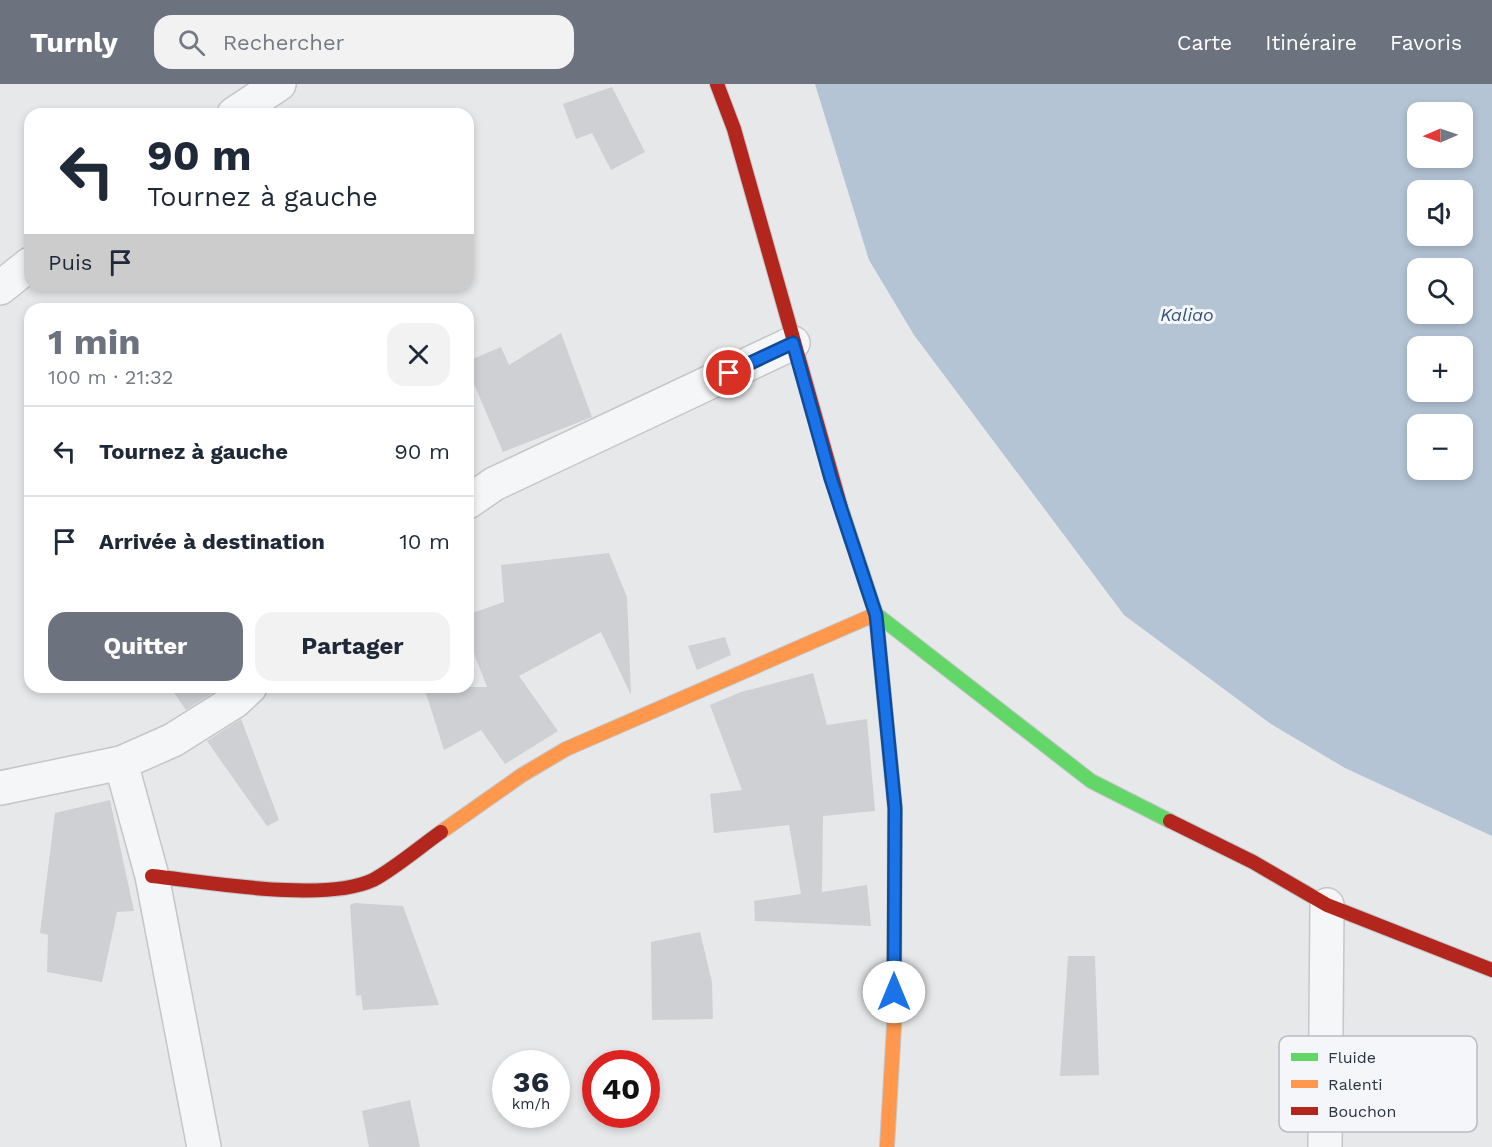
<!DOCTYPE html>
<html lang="fr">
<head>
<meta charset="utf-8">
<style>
	:root { --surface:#fff; --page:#f2f2f3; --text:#1f2937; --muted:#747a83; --line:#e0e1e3; --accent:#6c737f }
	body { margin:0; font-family:"Work Sans",sans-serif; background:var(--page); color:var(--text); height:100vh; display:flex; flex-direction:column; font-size:22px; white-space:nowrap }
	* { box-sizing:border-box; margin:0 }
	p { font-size:20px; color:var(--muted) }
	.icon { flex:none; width:33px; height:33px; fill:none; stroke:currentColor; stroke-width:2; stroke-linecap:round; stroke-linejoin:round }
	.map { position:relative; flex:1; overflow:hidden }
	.panel { position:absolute; left:24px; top:219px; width:450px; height:390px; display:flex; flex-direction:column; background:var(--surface); border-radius:18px; box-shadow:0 3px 9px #0003 }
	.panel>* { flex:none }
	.guide { position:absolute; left:24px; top:24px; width:450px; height:183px; border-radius:18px; box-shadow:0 3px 9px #0003; background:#fff; color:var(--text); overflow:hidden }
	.needle { width:39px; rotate:268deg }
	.fabs { position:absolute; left:1407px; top:18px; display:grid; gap:12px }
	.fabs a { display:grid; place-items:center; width:66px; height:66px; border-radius:12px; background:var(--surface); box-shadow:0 3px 9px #0003; font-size:30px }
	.speed { position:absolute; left:492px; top:966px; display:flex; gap:12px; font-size:30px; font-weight:700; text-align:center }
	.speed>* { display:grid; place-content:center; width:78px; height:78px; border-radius:50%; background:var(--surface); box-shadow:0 3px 9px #0003; line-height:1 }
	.speed small { font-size:15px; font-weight:400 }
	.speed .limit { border:9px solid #d22; background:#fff; color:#111 }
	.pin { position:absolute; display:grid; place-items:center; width:51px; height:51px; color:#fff; margin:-26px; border:3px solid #fff; border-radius:50%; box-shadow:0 2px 6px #0007 }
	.me { position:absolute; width:66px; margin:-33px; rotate:0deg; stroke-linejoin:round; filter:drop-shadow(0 0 4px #0008) }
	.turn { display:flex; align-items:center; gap:21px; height:126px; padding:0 24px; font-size:27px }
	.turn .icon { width:78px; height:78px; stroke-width:2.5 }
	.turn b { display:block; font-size:42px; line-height:51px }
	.then { display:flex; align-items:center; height:57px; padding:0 24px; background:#0003; gap:12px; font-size:22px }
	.round { display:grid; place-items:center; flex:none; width:63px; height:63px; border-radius:18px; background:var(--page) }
	.overview { display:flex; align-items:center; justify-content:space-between; height:102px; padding:0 24px }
	h1 { font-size:36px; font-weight:700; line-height:45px; color:var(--accent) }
	.primary-button { display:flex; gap:12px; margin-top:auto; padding:12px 24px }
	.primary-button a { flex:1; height:69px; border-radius:18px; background:var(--accent); color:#fff; font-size:24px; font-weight:700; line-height:69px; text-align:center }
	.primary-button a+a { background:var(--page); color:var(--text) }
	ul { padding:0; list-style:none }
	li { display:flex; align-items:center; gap:18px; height:90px; padding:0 24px; border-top:2px solid var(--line) }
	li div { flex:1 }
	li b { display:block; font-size:22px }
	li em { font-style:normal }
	header { display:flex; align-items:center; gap:36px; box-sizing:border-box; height:84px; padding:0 30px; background:var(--accent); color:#fff }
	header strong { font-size:28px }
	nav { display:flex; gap:33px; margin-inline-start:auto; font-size:21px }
	.search { width:420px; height:54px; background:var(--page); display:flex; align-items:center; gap:15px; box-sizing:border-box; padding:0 21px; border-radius:18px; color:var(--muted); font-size:22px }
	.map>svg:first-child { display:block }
	.water { fill:#b4c4d5; fill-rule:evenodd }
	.building { fill:#ced0d3 }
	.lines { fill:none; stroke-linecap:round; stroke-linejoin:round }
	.street-casing { stroke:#c4c6c8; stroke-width:36 }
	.fast-casing { stroke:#c4c6c8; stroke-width:16 }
	.slow-casing { stroke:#c4c6c8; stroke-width:16 }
	.jam-casing { stroke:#c4c6c8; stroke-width:16 }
	.street { stroke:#f5f6f7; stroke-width:33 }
	.fast { stroke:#63d668; stroke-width:14 }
	.slow { stroke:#ff974d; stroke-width:14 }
	.jam { stroke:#b3261e; stroke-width:14 }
	.route-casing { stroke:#114b97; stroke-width:15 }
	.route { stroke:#1a73e8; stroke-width:10 }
	.labels { text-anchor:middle; stroke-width:6; stroke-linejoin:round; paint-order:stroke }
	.water-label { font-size:18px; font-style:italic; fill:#34527a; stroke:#f4f6f9 }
	.key { fill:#f4f6f9; stroke:#b8bcc3; stroke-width:1.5 }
	.key-label { font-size:16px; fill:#2b3445 }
</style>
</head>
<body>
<header>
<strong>Turnly</strong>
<div class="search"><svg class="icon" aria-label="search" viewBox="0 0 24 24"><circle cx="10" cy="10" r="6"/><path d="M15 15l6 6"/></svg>Rechercher</div>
<nav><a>Carte</a><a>Itinéraire</a><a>Favoris</a></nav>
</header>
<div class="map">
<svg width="1492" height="1063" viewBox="0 0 1492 1063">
	<rect width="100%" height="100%" fill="#e6e8ea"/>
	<!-- water -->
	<path class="water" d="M 815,0 L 1492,0 L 1492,752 L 1345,684 L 1271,640 L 1124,531 L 914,251 L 869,176 ZM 1418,28 L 1462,28 L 1462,74 L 1418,74 ZM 1462,106 L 1462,152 L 1418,152 L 1418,106 ZM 1462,184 L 1462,230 L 1418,230 L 1418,184 ZM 1418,262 L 1462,262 L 1462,308 L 1418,308 ZM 1418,340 L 1462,340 L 1462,386 L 1418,386 Z"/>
	<!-- building -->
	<g class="building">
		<path d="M 612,3 L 645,68 L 611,86 L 592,49 L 576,55 L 563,20 Z"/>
		<path d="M 561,249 L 592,333 L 503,368 L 468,286 L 468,277 L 501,263 L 509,281 Z"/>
		<path d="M 609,469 L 627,513 L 631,611 L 601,548 L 519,592 L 558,647 L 505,680 L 481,646 L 444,666 L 424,603 L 487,603 L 468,554 L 468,524 L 471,523 L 475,528 L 504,518 L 501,481 Z"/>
		<path d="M 725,553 L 731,571 L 697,586 L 688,562 Z"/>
		<path d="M 813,589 L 827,641 L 867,635 L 875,727 L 823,732 L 822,808 L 867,801 L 871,842 L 755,837 L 754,817 L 801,810 L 789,741 L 714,749 L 710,710 L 742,706 L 710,621 L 741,608 Z"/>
		<path d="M 170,603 L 222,603 L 186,626 Z"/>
		<path d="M 241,635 L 279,736 L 267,742 L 207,657 Z"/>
		<path d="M 110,716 L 134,827 L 117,828 L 102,898 L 47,888 L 48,851 L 40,849 L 55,729 Z"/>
		<path d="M 355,819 L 403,822 L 439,921 L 363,926 L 361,911 L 356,912 L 350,821 Z"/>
		<path d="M 700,848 L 712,898 L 713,935 L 652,936 L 651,858 Z"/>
		<path d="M 1068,872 L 1095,872 L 1099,991 L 1060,992 Z"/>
		<path d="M 410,1016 L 420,1063 L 369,1063 L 362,1027 Z"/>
	</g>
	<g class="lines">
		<defs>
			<g id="street">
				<path d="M 234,30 L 279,0"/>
				<path d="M 0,204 L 30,180"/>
				<path d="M 468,418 L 494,400 L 793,259"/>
				<path d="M 121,679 L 152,792 L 204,1063"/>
				<path d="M 0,704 L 121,679 L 173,656 L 235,617 L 250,603"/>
				<path d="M 1325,1063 L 1327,821"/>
			</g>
			<g id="fast">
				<path d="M 841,424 L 876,530 L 895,724 L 894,942"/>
				<path d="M 876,530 L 1091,697 L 1170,737"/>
			</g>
			<g id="slow">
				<path d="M 441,748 L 522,691 L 566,665 L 876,530"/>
				<path d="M 887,1063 L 894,942"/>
			</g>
			<g id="jam">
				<path d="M 717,0 L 734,45 L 841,424"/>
				<path d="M 1170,737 L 1253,778 L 1327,821 L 1492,886"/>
				<path d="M 152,792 C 207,798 324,819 373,796 C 394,785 421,762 441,748"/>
			</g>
		</defs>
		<!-- street casing -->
		<use href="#street" class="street-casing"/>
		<!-- fast casing -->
		<use href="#fast" class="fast-casing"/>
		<!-- slow casing -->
		<use href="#slow" class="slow-casing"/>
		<!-- jam casing -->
		<use href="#jam" class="jam-casing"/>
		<!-- street -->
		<use href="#street" class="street"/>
		<!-- fast -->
		<use href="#fast" class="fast"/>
		<!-- slow -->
		<use href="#slow" class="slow"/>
		<!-- jam -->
		<use href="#jam" class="jam"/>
	</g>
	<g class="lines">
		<defs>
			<path id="route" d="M 729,289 L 793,259 L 831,395 L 876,531 L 895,724 L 894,908"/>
		</defs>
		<!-- route casing -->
		<use href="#route" class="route-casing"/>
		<!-- route -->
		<use href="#route" class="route"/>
	</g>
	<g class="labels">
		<!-- water labels -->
		<g class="water-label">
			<text x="1187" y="237">Kaliao</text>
		</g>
	</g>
	<!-- legend -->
	<rect x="1279" y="952" width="198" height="96" rx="9" class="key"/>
	<rect x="1291" y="969" width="27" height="8" fill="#63d668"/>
	<rect x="1291" y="996" width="27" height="8" fill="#ff974d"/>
	<rect x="1291" y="1023" width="27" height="8" fill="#b3261e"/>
	<g class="key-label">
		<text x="1328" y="979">Fluide</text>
		<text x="1328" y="1006">Ralenti</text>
		<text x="1328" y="1033">Bouchon</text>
	</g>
</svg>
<div class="fabs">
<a><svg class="needle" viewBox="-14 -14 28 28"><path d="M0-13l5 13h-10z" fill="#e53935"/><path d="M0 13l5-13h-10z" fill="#747a83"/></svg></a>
<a><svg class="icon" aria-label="sound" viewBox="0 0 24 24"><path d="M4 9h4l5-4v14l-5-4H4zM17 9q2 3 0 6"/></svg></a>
<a><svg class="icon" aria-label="search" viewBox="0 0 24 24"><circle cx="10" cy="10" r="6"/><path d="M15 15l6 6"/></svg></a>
<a>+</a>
<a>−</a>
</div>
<div class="speed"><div>36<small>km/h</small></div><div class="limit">40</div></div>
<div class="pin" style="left:729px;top:289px;background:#d93025"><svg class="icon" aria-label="arrive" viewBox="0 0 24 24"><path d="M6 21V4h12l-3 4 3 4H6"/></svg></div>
<svg class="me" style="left:894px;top:908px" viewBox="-20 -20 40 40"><circle r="19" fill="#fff"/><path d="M0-13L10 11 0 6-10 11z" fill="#1a73e8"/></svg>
<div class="guide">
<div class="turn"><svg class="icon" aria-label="left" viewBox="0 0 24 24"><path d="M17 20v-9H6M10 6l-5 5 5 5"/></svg><div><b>90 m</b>Tournez à gauche</div></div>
<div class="then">Puis<svg class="icon" aria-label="arrive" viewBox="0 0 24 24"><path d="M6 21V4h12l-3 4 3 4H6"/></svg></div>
</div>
<section class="panel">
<div class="overview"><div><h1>1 min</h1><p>100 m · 21:32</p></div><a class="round"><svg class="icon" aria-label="close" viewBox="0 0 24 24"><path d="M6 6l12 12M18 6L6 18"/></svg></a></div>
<ul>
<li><svg class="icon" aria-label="left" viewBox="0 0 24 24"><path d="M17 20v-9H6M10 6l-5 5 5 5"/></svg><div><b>Tournez à gauche</b></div><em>90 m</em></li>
<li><svg class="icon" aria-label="arrive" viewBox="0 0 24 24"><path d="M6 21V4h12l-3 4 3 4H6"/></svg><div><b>Arrivée à destination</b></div><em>10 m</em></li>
</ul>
<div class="primary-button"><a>Quitter</a><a>Partager</a></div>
</section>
</div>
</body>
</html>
